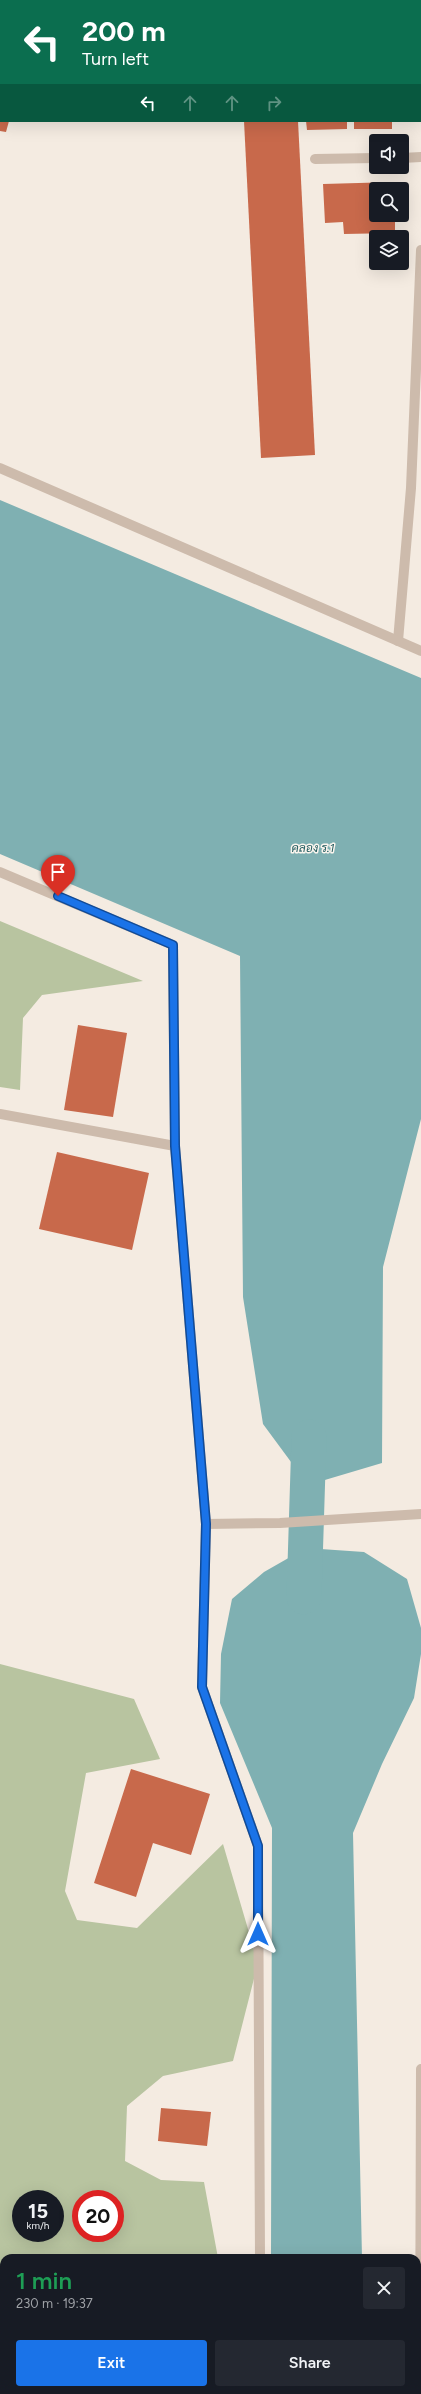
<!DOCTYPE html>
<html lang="en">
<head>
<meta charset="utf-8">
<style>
	:root { --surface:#171b24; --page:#242831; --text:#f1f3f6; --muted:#9ea1a6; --accent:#1a73e8 }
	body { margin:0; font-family:Figtree,Sarabun,sans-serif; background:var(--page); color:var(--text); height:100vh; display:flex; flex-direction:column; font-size:15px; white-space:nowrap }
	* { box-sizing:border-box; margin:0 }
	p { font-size:13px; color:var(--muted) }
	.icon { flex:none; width:22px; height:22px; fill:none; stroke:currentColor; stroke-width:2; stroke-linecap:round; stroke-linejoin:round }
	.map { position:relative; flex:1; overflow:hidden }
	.panel { position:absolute; left:0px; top:2254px; width:421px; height:140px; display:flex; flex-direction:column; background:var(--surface); border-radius:12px 12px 0 0; box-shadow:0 4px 16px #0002 }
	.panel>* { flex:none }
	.top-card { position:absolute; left:0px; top:0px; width:421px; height:122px; box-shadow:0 4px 16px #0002; background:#0b6e4f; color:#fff; overflow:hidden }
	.fabs { position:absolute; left:369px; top:134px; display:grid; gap:8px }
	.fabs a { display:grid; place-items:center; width:40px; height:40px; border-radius:4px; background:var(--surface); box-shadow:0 4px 16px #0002; font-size:20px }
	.speed { position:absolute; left:12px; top:2190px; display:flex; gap:8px; font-size:20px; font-weight:700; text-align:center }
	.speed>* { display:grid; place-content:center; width:52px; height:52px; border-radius:50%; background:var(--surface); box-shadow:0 4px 16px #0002; line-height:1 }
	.speed small { font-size:10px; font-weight:400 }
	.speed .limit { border:6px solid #d22; background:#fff; color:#111 }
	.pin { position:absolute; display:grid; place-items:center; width:34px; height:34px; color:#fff; margin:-41px -17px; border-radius:50% 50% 50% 0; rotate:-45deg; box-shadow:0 0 4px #0007 }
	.pin .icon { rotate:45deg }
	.me { position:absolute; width:44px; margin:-22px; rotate:0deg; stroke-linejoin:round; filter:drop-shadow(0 0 3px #0008) }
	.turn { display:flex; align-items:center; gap:14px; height:84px; padding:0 16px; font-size:18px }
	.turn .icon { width:52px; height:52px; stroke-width:2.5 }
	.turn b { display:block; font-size:28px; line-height:34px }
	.lanes { display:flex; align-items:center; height:38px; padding:0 16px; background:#0003; justify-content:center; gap:20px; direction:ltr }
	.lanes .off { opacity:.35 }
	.round { display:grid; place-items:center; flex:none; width:42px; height:42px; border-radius:4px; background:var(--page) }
	.overview { display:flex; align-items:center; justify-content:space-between; height:68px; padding:0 16px }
	h1 { font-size:24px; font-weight:600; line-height:30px; color:#1e9e55 }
	.button { display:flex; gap:8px; margin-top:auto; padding:8px 16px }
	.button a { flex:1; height:46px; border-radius:4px; background:var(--accent); color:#fff; font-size:16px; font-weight:600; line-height:46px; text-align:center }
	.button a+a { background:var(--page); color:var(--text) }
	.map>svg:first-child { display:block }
	.green { fill:#b8c4a0; fill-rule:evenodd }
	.water { fill:#7fb0b2 }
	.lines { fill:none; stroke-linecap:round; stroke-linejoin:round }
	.canal { stroke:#7fb0b2; stroke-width:35 }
	.building { fill:#c8694b }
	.service { stroke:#cdbbac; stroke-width:10 }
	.minor { stroke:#cdbbac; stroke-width:10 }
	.route-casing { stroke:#114b97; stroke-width:10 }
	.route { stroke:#1a73e8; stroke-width:7 }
	.labels { text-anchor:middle; stroke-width:3; stroke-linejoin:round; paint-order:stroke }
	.water-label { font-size:12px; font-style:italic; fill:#1f5a5e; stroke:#fbf5ee }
</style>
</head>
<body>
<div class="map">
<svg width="421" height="2394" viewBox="0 0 421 2394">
	<rect width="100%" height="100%" fill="#f4ebe1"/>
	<!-- green -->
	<g class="green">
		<path d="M 0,921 L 143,981 L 42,995 L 23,1018 L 20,1090 L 0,1087 Z"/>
		<path d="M 0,1664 L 134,1699 L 160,1759 L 86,1773 L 65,1891 L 77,1920 L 137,1928 L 223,1844 L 258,1963 L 233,2061 L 163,2076 L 127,2106 L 125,2161 L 161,2180 L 204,2182 L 218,2258 L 4,2258 L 4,2272 L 0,2271 ZM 21,2199 L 55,2199 L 55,2233 L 21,2233 ZM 81,2199 L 115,2199 L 115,2233 L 81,2233 Z"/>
	</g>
	<!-- water -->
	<g class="water">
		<path d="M 0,500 L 421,678 L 421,1119 L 383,1267 L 382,1463 L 308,1485 L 263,1424 L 243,1297 L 240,956 L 0,854 Z"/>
		<path d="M 306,1548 L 364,1552 L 407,1579 L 421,1628 L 421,1654 L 414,1698 L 382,1764 L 353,1833 L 362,2258 L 271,2258 L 272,1828 L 220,1703 L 221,1654 L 232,1599 L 264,1572 Z"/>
		<rect x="270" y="2390" width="95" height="4"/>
	</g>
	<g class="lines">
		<!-- canal -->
		<path class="canal" d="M 304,1597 L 309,1437"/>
	</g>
	<!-- building -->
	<g class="building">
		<path d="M 0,121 L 9,121 L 6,132 L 0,131 Z"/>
		<path d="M 244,121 L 298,121 L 315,455 L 261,458 Z"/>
		<path d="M 306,121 L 347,121 L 347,129 L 307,130 Z"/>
		<rect x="354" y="121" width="38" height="8"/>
		<path d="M 394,182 L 394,189 L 376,189 L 376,215 L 395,215 L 395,233 L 344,234 L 343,222 L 325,223 L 323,184 Z"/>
		<path d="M 78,1025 L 127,1033 L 113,1117 L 64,1110 Z"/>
		<path d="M 57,1152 L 149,1173 L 132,1250 L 39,1229 Z"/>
		<path d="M 131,1769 L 210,1794 L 191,1855 L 153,1843 L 136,1897 L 94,1883 Z"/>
		<path d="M 161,2108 L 211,2112 L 207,2146 L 158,2141 Z"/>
		<path d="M 38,2390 L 62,2390 L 61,2394 L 37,2394 Z"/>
	</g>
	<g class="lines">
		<!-- service -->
		<g class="service">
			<path d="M 402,158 L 421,157"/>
			<path d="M 315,159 L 376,158"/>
			<path d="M 398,641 L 411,488 L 421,250"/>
			<path d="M 0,872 L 173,945 L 175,1146 L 206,1524 L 280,1523 L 421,1514"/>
			<path d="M 0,1114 L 175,1146"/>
			<path d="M 206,1524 L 202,1687 L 258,1846 L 260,2258"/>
			<path d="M 260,2390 L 260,2394"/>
		</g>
		<!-- minor -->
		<g class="minor">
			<path d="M 0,468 L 421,651"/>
			<path d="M 0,2308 L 4,2309"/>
			<path d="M 11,2394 L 12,2390"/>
			<path d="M 420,2394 L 421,2069"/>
		</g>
	</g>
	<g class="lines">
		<defs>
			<path id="route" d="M 58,896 L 173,945 L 175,1146 L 206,1524 L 202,1687 L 258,1846 L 258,1934"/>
		</defs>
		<!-- route casing -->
		<use href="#route" class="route-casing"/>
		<!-- route -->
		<use href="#route" class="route"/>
	</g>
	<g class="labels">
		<!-- water labels -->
		<g class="water-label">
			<text x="313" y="852">คลอง ร.1</text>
		</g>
	</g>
</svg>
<div class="fabs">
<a><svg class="icon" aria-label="sound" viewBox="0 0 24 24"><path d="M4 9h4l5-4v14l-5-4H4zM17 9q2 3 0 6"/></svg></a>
<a><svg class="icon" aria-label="search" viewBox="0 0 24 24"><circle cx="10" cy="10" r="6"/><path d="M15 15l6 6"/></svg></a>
<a><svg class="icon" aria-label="layers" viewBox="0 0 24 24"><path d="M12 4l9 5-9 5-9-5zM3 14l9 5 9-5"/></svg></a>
</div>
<div class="speed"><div>15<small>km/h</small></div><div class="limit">20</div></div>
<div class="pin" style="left:58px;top:896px;background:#d93025"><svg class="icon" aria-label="arrive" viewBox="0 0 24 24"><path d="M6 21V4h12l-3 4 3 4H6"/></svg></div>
<svg class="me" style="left:258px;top:1934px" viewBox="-20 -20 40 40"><path d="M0-17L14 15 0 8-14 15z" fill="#1a73e8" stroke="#fff" stroke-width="4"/></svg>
<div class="top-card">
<div class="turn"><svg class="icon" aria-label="left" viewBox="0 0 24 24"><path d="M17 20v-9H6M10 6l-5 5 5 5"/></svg><div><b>200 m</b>Turn left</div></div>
<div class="lanes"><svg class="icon" aria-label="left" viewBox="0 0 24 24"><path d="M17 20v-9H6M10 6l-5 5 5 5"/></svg><svg class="icon off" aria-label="ahead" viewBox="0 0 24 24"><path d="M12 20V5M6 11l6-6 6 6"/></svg><svg class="icon off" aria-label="ahead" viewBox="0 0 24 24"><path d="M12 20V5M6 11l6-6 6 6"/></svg><svg class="icon off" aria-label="right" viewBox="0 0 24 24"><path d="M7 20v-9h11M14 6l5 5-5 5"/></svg></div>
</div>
<section class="panel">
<div class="overview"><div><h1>1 min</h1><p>230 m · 19:37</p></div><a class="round"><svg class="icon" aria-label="close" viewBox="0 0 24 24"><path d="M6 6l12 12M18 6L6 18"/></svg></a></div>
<div class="button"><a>Exit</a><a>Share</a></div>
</section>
</div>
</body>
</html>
